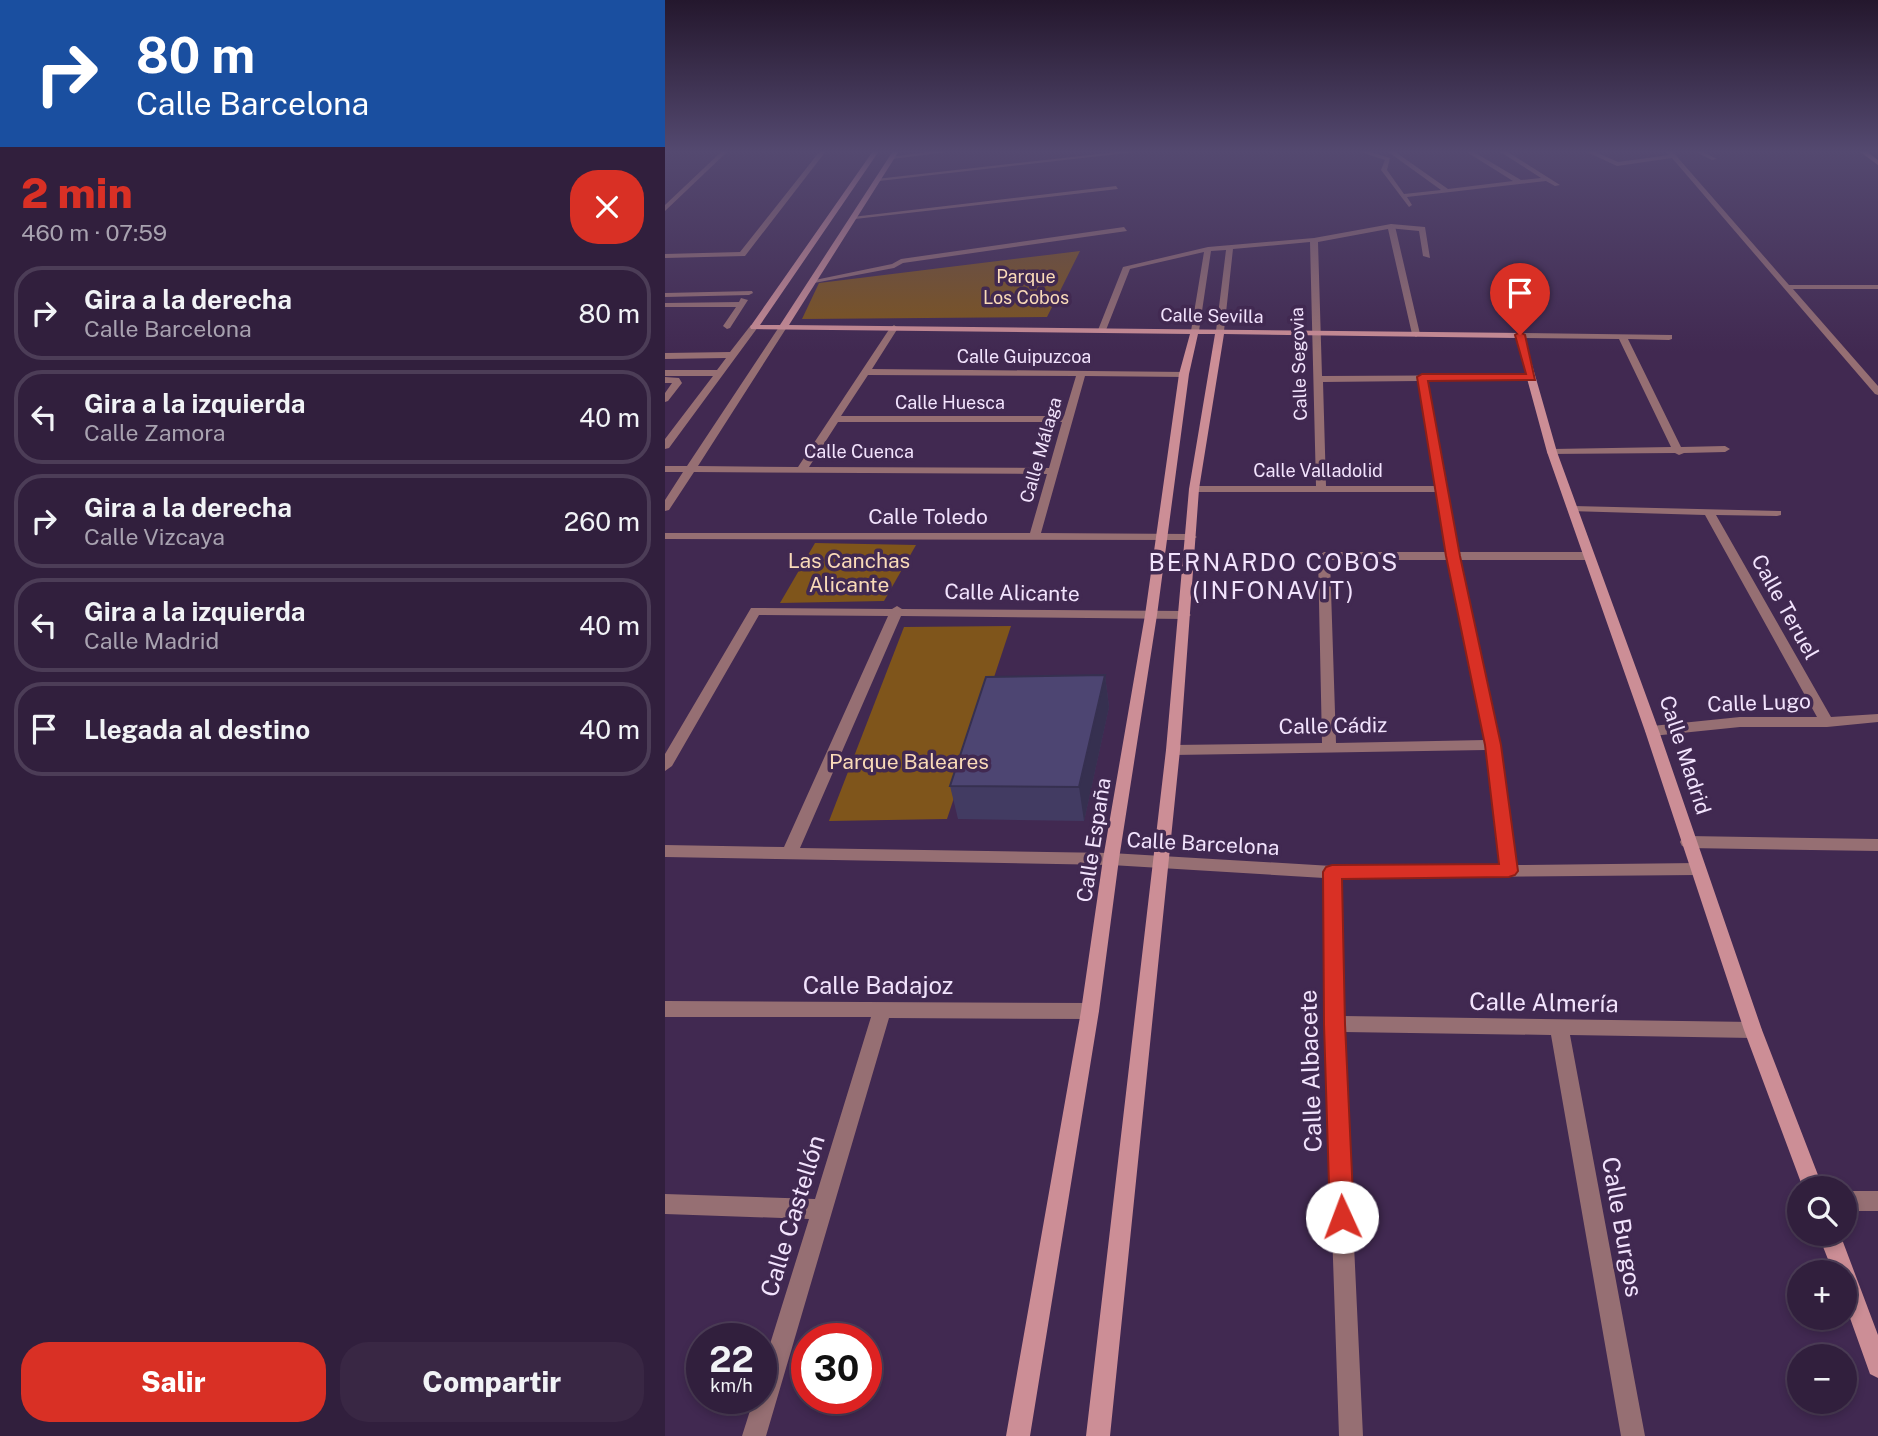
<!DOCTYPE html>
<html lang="es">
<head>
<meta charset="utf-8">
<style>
	:root { --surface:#311f3d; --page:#392744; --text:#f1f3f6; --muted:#a8a2b0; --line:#4c3d57; --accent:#d93025 }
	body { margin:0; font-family:"Public Sans",sans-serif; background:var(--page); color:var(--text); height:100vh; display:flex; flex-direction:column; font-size:26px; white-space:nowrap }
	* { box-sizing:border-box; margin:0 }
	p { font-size:23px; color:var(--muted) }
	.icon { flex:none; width:38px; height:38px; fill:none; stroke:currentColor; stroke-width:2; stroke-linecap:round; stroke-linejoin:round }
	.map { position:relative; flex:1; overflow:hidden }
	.sheet { display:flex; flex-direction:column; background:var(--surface); width:665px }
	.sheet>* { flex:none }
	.top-card { background:#1a4fa0; color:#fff; overflow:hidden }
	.fabs { position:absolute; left:1122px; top:1176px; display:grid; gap:14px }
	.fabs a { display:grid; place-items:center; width:70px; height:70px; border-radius:50%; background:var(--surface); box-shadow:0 4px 10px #0003,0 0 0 2px var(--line); font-size:35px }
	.speed { position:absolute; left:21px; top:1323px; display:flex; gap:14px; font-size:35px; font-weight:700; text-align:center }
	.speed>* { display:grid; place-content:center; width:91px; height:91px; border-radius:50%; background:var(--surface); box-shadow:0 4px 10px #0003,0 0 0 2px var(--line); line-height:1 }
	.speed small { font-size:18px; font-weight:400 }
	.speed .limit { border:10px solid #d22; background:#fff; color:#111 }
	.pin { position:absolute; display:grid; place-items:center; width:60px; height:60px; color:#fff; margin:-72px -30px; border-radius:50% 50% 50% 0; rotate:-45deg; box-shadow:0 0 7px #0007 }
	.pin .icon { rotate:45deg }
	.me { position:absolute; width:77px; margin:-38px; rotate:358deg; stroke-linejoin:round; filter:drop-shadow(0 0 5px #0008) }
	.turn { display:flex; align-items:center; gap:24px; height:147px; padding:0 21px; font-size:32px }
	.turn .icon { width:91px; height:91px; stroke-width:2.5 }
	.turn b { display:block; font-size:49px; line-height:60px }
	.round { display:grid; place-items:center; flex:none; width:74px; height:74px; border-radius:28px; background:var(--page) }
	.headline { display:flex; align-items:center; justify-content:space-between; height:119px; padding:0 21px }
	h1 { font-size:42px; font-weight:800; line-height:52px; color:var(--accent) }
	.action { display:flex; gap:14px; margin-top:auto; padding:14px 21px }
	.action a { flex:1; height:80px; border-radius:28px; background:var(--accent); color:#fff; font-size:28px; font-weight:800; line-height:80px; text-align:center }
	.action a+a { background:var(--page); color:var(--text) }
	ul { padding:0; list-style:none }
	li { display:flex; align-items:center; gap:21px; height:94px; margin:0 14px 10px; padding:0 7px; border:4px solid var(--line); border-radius:28px }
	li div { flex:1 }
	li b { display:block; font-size:26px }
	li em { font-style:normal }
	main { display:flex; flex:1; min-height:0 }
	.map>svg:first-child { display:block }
	.green { fill:#7f551b }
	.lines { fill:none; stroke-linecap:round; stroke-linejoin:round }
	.lane { fill:#966f73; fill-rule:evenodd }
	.street { fill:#966f73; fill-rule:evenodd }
	.secondary { fill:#cc8e96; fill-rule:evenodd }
	.wall { fill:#423b62 }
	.shaded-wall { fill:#363050 }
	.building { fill:#4d4572; stroke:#363050; stroke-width:2 }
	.route { fill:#d93025; stroke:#8d1f18; stroke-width:2 }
	.labels { text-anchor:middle; stroke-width:7; stroke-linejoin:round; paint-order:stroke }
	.far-park-label { font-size:18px; fill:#f9dab8; stroke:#412951 }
	.far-street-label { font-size:18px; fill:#f2e3fd; stroke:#412951 }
	.street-label { font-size:21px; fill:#f2e3fd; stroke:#412951 }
	.park-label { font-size:21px; fill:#f9dab8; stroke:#412951 }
	.quarter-label { font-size:24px; letter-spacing:2px; fill:#f2e3fd; stroke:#412951 }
	.near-street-label { font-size:24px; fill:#f2e3fd; stroke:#412951 }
</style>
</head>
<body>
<main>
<section class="sheet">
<div class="top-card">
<div class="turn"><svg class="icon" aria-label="right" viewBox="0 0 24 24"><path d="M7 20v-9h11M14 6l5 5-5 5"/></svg><div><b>80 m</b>Calle Barcelona</div></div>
</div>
<div class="headline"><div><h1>2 min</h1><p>460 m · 07:59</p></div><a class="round" style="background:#d93025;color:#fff"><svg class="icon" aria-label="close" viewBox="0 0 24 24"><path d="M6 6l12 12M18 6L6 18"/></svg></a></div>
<ul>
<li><svg class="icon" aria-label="right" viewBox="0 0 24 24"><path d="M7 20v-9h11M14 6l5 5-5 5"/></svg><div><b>Gira a la derecha</b><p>Calle Barcelona</p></div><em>80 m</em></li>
<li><svg class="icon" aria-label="left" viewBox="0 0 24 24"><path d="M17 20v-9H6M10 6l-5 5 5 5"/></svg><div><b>Gira a la izquierda</b><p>Calle Zamora</p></div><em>40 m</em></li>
<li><svg class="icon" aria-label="right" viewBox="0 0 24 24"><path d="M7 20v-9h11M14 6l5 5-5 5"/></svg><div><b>Gira a la derecha</b><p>Calle Vizcaya</p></div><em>260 m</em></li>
<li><svg class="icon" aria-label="left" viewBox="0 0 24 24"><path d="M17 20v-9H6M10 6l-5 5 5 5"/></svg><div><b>Gira a la izquierda</b><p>Calle Madrid</p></div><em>40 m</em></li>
<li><svg class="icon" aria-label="arrive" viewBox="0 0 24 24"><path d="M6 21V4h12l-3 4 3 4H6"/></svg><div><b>Llegada al destino</b></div><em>40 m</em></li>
</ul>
<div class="action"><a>Salir</a><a>Compartir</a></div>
</section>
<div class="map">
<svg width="1213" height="1436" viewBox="0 0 1213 1436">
	<rect width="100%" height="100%" fill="#412951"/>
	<!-- green -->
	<g class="green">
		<path d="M 415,251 L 382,317 L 137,319 L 154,283 Z"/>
		<path d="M 150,543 L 251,545 L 219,601 L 115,603 Z"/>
		<path d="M 346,626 L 282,819 L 164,821 L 239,627 Z"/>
	</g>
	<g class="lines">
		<!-- lane -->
		<path class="lane" d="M 726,224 L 760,227 L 765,258 L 758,256 L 754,231 L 723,228 Z"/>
		<!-- street -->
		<g class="street">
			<path d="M 57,151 L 63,151 L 0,211 L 0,205 Z"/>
			<path d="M 155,151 L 161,151 L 80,256 L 0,258 L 0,254 L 75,252 Z"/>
			<path d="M 271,151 L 290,151 L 227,159 L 224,157 Z"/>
			<path d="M 461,151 L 479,151 L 214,181 L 211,179 Z"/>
			<path d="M 693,151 L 702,151 L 725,158 L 722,170 L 739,194 L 776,190 L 722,151 L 729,151 L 783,189 L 848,181 L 800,151 L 807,151 L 856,180 L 876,178 L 834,151 L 841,151 L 895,185 L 890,186 L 881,181 L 742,197 L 747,205 L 744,207 L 716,170 L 720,160 Z"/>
			<path d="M 920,151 L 928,151 L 953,162 L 1004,155 L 1001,151 L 1007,151 L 1124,285 L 1213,285 L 1213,289 L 1128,289 L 1213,386 L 1213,395 L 1210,394 L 1007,158 L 952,166 Z"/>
			<path d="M 1029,151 L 1036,151 L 1052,159 L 1047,160 Z"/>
			<path d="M 451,186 L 453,189 L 190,219 L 187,217 Z"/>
			<path d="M 726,224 L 730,226 L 755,334 L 751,337 L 747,334 L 723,229 L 653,242 L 657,376 L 870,375 L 870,379 L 867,380 L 762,381 L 793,552 L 923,552 L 929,556 L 923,560 L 795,560 L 835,745 L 851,865 L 1032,863 L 1038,865 L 1040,869 L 1038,873 L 1032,875 L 675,878 L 678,1016 L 1088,1022 L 1094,1025 L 1097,1030 L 1094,1035 L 1088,1038 L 905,1035 L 980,1436 L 956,1436 L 886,1035 L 679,1032 L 698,1436 L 674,1436 L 660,1024 L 659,878 L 446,865 L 0,857 L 0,845 L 119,847 L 223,616 L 94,615 L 7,766 L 0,771 L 0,754 L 86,608 L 227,609 L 232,606 L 237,609 L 520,611 L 526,615 L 520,619 L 236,616 L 135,848 L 446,853 L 667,866 L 835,865 L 821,750 L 508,755 L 501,750 L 508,745 L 657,743 L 653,556 L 659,552 L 782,552 L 771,492 L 529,492 L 524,489 L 529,486 L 651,486 L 645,242 L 568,249 L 559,331 L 555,334 L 551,331 L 561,250 L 546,251 L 534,331 L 530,334 L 526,331 L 539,252 L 465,269 L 441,330 L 434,332 L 433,330 L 458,267 L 543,247 L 649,238 ZM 753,381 L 770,486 L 661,486 L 658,382 ZM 665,560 L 783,560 L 820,740 L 671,743 Z"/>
			<path d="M 459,227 L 462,231 L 238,263 L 229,268 L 149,283 L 145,281 L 227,264 L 236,259 Z"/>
			<path d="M 87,291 L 88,293 L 84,295 L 0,297 L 0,293 Z"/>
			<path d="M 76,298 L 83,300 L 65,328 L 62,329 L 58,326 L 71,307 L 0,307 L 0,303 L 74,302 Z"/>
			<path d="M 118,324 L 122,327 L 33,466 L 133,467 L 225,328 L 229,325 L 233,328 L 207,369 L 522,372 L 522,376 L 519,377 L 420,376 L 376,533 L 526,534 L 532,537 L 526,540 L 0,539 L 0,533 L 365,533 L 382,474 L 29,472 L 4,510 L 0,511 L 0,500 L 18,472 L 0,472 L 0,466 L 22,466 L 114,327 ZM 203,375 L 411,376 L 399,416 L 176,416 ZM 173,422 L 397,422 L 384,468 L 144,467 Z"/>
			<path d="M 86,325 L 93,327 L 4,448 L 0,449 L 0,439 L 48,376 L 0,376 L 0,370 L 52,370 L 61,358 L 0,359 L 0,353 L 65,352 Z"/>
			<path d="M 852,333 L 1007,335 L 1007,339 L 1004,340 L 963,339 L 1016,447 L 1060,446 L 1065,449 L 1060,452 L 1019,453 L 1014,455 L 1010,453 L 883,454 L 882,452 L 887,449 L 1006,447 L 954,339 L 855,338 L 851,335 Z"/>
			<path d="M 0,377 L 14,378 L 17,383 L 3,401 L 0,402 L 0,393 L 7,383 L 0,383 Z"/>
			<path d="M 908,506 L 1116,511 L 1116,515 L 1112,516 L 1051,515 L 1166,717 L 1213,714 L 1213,722 L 1162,727 L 1075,727 L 987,736 L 982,734 L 980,731 L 982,728 L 987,726 L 1075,717 L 1152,717 L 1040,515 L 904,511 L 904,507 Z"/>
			<path d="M 1023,836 L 1213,839 L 1213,851 L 1023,848 L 1017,846 L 1015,842 L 1017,838 Z"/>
			<path d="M 0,1001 L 425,1003 L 431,1006 L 434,1011 L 431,1016 L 425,1019 L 224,1018 L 101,1436 L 77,1436 L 89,1398 L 96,1398 L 96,1373 L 144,1219 L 0,1214 L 0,1194 L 150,1199 L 206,1017 L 0,1017 Z"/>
			<rect x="1180" y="1191" width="33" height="20"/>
		</g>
		<!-- secondary -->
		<g class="secondary">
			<path d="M 208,151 L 214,151 L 95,325 L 115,325 L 228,151 L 234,151 L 124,325 L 858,333 L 892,452 L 994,731 L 1097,1030 L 1158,1188 L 1138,1188 L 1079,1030 L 980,731 L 882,452 L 851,338 L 559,334 L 534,489 L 515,750 L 445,1436 L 421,1436 L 501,750 L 524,489 L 550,334 L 533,334 L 524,374 L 492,615 L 454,859 L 434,1011 L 365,1436 L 341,1436 L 416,1011 L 438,859 L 480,615 L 514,374 L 525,334 L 86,329 L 85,327 Z"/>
			<path d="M 1194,151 L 1201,151 L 1213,160 L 1213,165 Z"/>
			<path d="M 1153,1234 L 1175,1234 L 1213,1335 L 1213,1378 L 1205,1374 L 1180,1304 L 1180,1272 L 1168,1272 Z"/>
		</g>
	</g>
	<!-- wall -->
	<path class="wall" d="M 440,675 L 444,707 L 419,821 L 293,819 L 285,786 Z"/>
	<!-- shaded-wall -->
	<path class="shaded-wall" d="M 440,675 L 444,707 L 419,821 L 414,787 Z"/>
	<!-- building -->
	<path class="building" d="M 440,675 L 414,787 L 285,786 L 321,677 Z"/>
	<!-- sky -->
	<linearGradient id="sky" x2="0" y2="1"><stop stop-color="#24172d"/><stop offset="0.43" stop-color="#544970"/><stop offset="1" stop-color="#544970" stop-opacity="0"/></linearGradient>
	<rect width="1213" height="352" fill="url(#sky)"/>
	<!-- route -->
	<path class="route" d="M 855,332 L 860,335 L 870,380 L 763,381 L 795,556 L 836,745 L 853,871 L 850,875 L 844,877 L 677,879 L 680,1024 L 689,1217 L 686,1225 L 677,1228 L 669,1225 L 665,1217 L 659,1024 L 658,872 L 661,867 L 667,865 L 834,864 L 820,745 L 781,556 L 752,377 L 757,374 L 861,374 L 850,335 Z"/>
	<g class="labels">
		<!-- far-park labels -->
		<g class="far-park-label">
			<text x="361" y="283">Parque<tspan x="361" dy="21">Los Cobos</tspan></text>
		</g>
		<!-- far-street labels -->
		<g class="far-street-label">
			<text transform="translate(547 316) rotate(1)" y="6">Calle Sevilla</text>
			<text x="359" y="363">Calle Guipuzcoa</text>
			<text transform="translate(634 364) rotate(-92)" y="6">Calle Segovia</text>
			<text x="285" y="409">Calle Huesca</text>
			<text transform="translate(376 450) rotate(-74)" y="6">Calle Málaga</text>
			<text x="194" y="458">Calle Cuenca</text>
			<text x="653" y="477">Calle Valladolid</text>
		</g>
		<!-- street labels -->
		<g class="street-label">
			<text x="263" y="524">Calle Toledo</text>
			<text transform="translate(347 593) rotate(1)" y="7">Calle Alicante</text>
			<text transform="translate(1120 607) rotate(61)" y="7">Calle Teruel</text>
			<text transform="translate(1094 703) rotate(-2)" y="7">Calle Lugo</text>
			<text transform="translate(668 726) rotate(-1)" y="7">Calle Cádiz</text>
			<text transform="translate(1020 755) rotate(72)" y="7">Calle Madrid</text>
			<text transform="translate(429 840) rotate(-81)" y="7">Calle España</text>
			<text transform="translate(538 844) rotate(3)" y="7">Calle Barcelona</text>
		</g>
		<!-- park labels -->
		<g class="park-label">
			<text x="184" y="568">Las Canchas<tspan x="184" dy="24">Alicante</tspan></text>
			<text x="244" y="769">Parque Baleares</text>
		</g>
		<!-- quarter labels -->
		<g class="quarter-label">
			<text x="609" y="571">BERNARDO COBOS<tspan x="609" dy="28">(INFONAVIT)</tspan></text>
		</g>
		<!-- near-street labels -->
		<g class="near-street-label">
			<text x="213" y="994">Calle Badajoz</text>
			<text transform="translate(879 1003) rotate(1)" y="8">Calle Almería</text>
			<text transform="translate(646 1071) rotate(-92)" y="8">Calle Albacete</text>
			<text transform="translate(128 1216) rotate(-73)" y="8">Calle Castellón</text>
			<text transform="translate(957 1227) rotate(80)" y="8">Calle Burgos</text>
		</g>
	</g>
</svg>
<div class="fabs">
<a><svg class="icon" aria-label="search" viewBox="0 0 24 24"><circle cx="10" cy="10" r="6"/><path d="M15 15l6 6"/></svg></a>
<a>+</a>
<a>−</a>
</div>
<div class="speed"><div>22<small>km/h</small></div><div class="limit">30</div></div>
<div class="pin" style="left:855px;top:335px;background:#d93025"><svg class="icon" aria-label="arrive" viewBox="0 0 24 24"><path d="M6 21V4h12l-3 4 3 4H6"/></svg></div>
<svg class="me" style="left:677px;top:1217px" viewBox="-20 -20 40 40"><circle r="19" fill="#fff"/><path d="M0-13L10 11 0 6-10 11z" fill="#d93025"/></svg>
</div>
</main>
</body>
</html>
